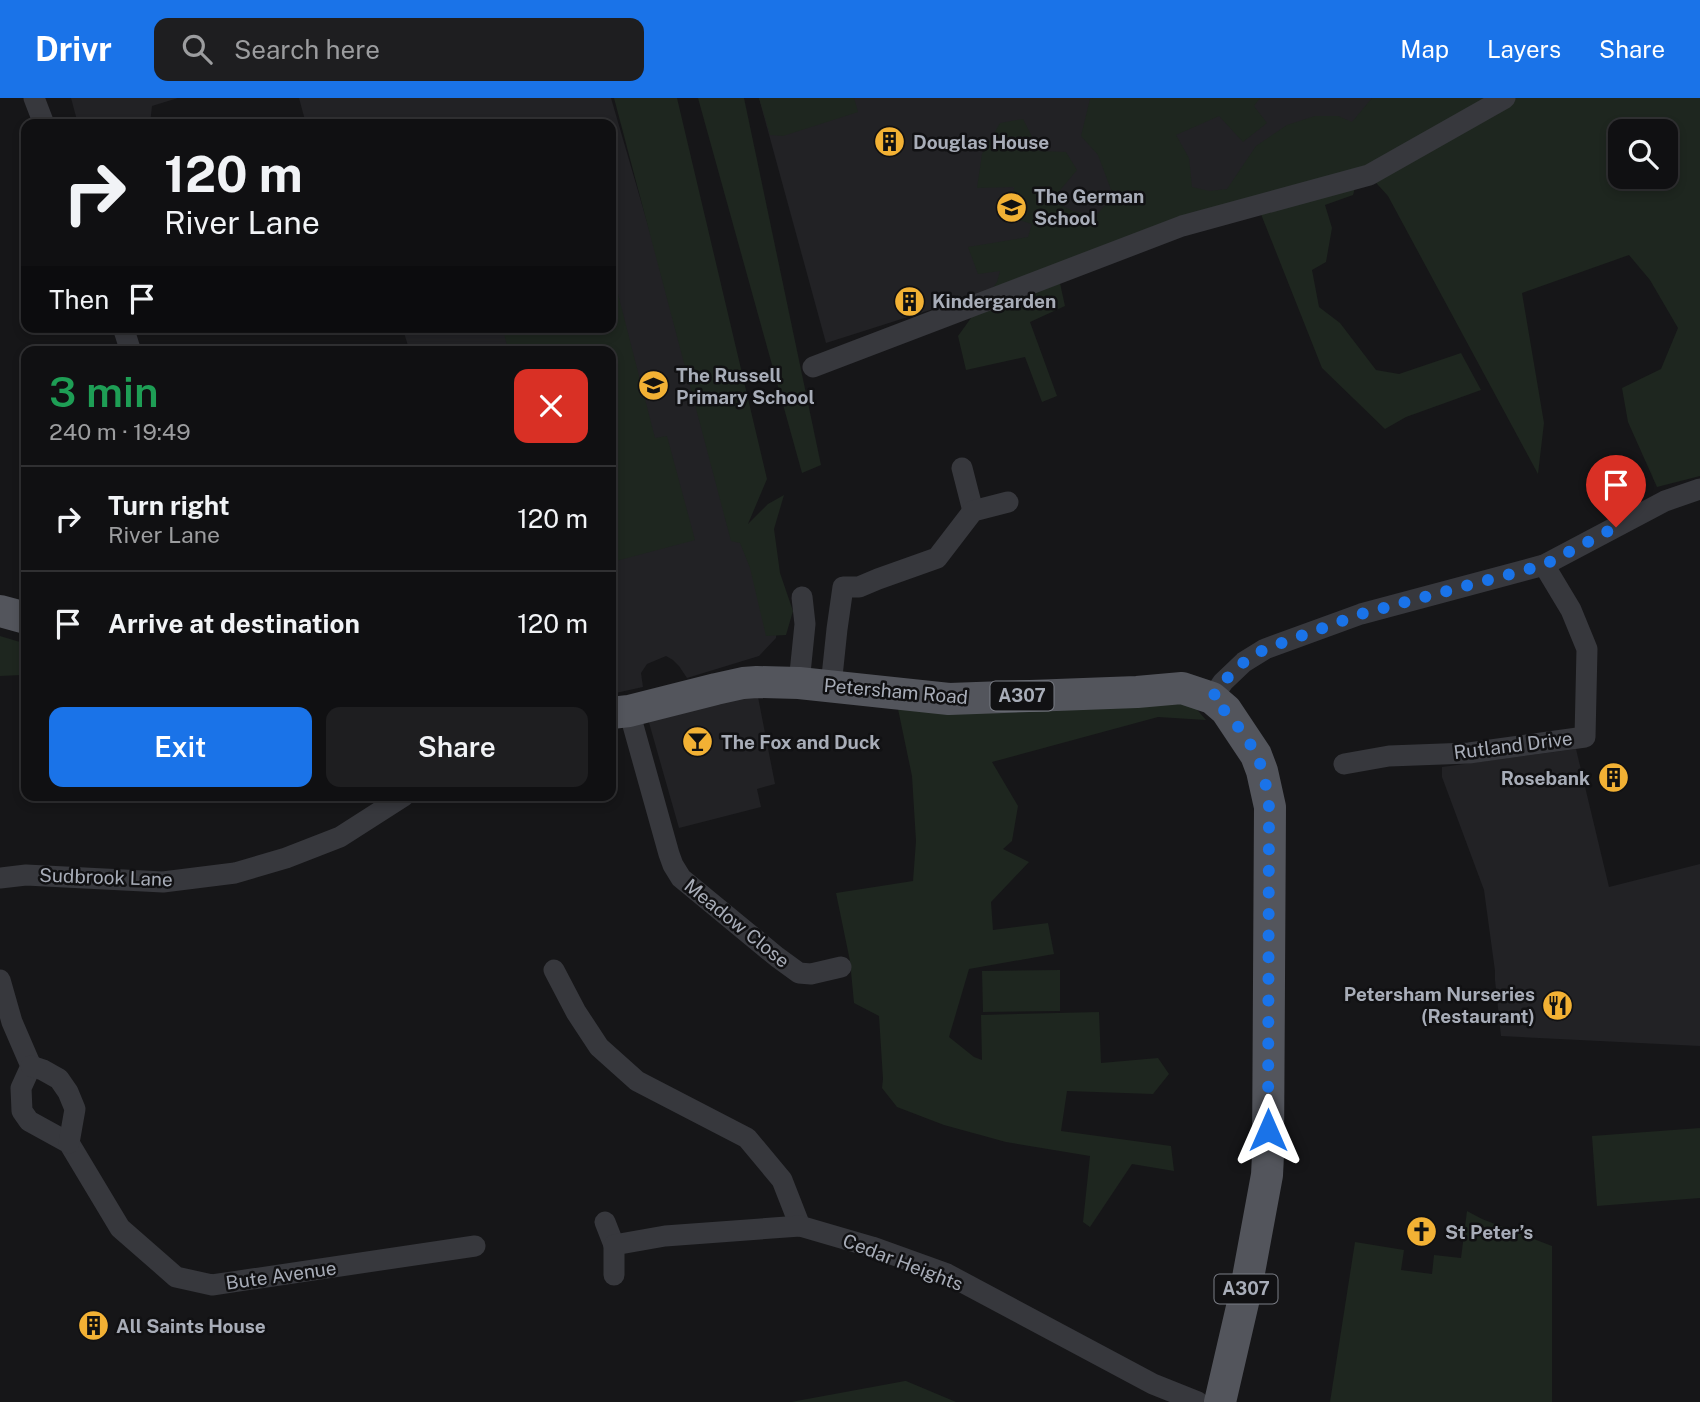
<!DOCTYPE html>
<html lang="en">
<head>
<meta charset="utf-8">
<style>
	:root { --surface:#101012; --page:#1e1e20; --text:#f1f3f6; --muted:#9c9d9f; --line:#303032; --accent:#1a73e8 }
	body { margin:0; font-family:"Public Sans",sans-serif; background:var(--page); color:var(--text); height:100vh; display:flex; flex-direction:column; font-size:26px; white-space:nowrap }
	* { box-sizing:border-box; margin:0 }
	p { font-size:23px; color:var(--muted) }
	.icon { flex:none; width:38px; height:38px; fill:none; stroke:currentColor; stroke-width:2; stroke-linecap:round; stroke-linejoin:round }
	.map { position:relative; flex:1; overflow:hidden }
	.details { position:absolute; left:21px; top:248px; width:595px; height:455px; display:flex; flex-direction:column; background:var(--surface); border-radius:14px; box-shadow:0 4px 10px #0003,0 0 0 2px var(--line) }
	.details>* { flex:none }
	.hud { position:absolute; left:21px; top:21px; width:595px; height:214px; border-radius:14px; box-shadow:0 4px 10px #0003,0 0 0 2px var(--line); background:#101012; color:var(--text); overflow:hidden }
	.fabs { position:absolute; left:1608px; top:21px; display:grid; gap:14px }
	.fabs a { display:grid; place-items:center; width:70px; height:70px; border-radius:14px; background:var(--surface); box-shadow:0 4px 10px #0003,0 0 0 2px var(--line); font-size:35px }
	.pin { position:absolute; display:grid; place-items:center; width:60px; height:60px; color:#fff; margin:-72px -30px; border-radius:50% 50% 50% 0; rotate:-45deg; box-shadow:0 0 7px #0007 }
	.pin .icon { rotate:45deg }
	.me { position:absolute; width:77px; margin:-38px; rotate:0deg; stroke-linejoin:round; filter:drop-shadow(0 0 5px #0008) }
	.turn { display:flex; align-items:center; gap:24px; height:147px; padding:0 28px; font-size:32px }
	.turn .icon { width:91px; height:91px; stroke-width:2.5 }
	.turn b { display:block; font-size:49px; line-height:60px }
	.then { display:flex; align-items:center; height:66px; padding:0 28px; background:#0003; gap:14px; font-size:26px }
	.round { display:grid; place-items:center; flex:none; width:74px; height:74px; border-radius:14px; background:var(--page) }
	.summary { display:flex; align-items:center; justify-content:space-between; height:119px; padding:0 28px }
	h1 { font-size:42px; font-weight:600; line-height:52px; color:#1e9e55 }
	.cta { display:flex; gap:14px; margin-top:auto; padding:14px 28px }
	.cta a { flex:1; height:80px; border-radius:14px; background:var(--accent); color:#fff; font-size:28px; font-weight:600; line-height:80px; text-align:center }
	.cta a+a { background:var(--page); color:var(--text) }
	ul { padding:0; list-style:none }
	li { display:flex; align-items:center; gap:21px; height:105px; padding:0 28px; border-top:2px solid var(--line) }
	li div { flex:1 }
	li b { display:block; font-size:26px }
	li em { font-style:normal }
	header { display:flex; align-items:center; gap:42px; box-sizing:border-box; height:98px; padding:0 35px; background:var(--accent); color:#fff }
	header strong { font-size:33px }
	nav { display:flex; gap:38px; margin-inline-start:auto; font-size:24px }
	.search { width:490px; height:63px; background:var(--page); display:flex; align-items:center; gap:18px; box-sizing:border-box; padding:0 24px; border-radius:14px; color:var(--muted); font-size:26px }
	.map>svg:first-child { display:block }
	.built { fill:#222225 }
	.green { fill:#1e261f; fill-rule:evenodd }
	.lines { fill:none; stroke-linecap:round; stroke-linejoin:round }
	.street { stroke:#37383d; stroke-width:21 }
	.primary { stroke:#53555c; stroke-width:32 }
	.route { stroke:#1a73e8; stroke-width:12; stroke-dasharray:0 21.6 }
	.labels { text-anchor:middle; stroke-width:5; stroke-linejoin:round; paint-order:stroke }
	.shield { fill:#111113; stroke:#7b7e86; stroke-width:2 }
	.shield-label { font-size:18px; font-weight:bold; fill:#a8adb8 }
	.poi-label { font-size:19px; font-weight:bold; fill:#a8adb8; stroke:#111113; text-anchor:start }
	.street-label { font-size:19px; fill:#a8adb8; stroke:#111113 }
</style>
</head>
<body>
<header>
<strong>Drivr</strong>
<div class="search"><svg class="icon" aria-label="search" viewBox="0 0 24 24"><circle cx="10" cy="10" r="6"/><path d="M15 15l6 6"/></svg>Search here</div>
<nav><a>Map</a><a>Layers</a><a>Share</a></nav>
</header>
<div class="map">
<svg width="1700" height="1304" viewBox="0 0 1700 1304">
	<rect width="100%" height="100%" fill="#161618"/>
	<!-- built -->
	<g class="built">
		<path d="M 71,0 L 178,0 L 152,8 L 150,26 L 78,26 Z"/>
		<path d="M 299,0 L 611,0 L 705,323 L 777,526 L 776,540 L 759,558 L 687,580 L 679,568 L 673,562 L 666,558 L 647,566 L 641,575 L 643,589 L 611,596 L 611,254 L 410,254 L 405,238 L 402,229 L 611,229 L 611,26 L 306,26 Z"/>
		<path d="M 759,0 L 1381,0 L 1359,76 L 826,245 Z"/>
		<path d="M 758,599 L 775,686 L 757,691 L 761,709 L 679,730 L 648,621 L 725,602 Z"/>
		<path d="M 1576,651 L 1609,789 L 1700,766 L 1700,948 L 1501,938 L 1495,882 L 1495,873 L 1484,792 L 1442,679 L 1442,669 Z"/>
	</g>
	<!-- green -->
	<g class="green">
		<path d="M 614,0 L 677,0 L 767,381 L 748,426 L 768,406 L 784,397 L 774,431 L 780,475 L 793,513 L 786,537 L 766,538 L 750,470 L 740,445 L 731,443 Z"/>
		<path d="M 698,0 L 744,0 L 821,367 L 802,375 Z"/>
		<path d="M 759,0 L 854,0 L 858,14 L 783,38 L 770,37 Z"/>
		<path d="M 1093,0 L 1260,0 L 1254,8 L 1267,25 L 1243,44 L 1219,18 L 1176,37 L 1189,60 L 1192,89 L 1209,93 L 1227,91 L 1256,48 L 1287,27 L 1315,18 L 1338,18 L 1352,24 L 1372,0 L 1700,0 L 1700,378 L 1657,389 L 1628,324 L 1622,290 L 1661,271 L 1678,230 L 1650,182 L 1629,157 L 1522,195 L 1544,325 L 1538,376 L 1388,98 L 1369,77 L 1359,77 L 1353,97 L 1325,107 L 1332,130 L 1326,164 L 1312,172 L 1319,209 L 1340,225 L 1376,272 L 1399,276 L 1461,255 L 1481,292 L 1406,319 L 1385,331 L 1322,270 L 1255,101 L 1056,167 L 1065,208 L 1030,224 L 1057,298 L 1042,304 L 1025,259 L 966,272 L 958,238 L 997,184 L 1000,173 L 978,176 L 968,149 L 1028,139 L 1032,126 L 1013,120 L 1014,89 L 977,90 L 982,56 L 1000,25 L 1023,21 L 1039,53 L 1066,54 L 1077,72 L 1051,103 L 1073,113 L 1096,118 L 1113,97 L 1098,57 L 1081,38 L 1090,1 ZM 1620,33 L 1666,33 L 1666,79 L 1620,79 Z"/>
		<path d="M 611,169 L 655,340 L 667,338 L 695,442 L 616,463 L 611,443 L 611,254 L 509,254 L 502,229 L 611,229 Z"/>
		<path d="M 0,538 L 20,544 L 22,577 L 0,578 Z"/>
		<path d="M 1173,602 L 1193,607 L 1206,622 L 1158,619 L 992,664 L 1018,708 L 1012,743 L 1003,751 L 1029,764 L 991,804 L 993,832 L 1048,825 L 1054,856 L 969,871 L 949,939 L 974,959 L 982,962 L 981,917 L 1099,914 L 1101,965 L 1158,960 L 1169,976 L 1153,996 L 1067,993 L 1061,1033 L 1171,1048 L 1174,1073 L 1132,1066 L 1090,1129 L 1083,1124 L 1090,1058 L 1006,1044 L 944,1027 L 897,1009 L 882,990 L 883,981 L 879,918 L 854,905 L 850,863 L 836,795 L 913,783 L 916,743 L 912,678 L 898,611 Z"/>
		<path d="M 1060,872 L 1060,913 L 983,914 L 982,873 Z"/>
		<path d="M 1700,1030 L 1700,1100 L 1597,1108 L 1592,1038 Z"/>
		<path d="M 1467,1113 L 1482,1121 L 1552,1148 L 1552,1304 L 1330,1304 L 1355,1144 L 1404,1152 L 1401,1172 L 1432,1176 L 1434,1157 L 1461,1160 Z"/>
		<path d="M 906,1283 L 956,1304 L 791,1304 L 905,1283 Z"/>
	</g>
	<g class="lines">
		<!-- street -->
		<g class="street">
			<path d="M 34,0 L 44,26"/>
			<path d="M 123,229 L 131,254"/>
			<path d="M 813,269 L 1182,128 L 1369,77 L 1505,0"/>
			<path d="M 962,370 L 973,413"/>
			<path d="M 799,585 L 805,526 L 802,499"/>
			<path d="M 831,588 L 837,531 L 843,489 L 859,489 L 878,481 L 937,460 L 973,413 L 1008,404"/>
			<path d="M 1212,600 L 1223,584 L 1244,564 L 1265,551 L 1361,516 L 1544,467 L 1665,403 L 1700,391"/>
			<path d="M 629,613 L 669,756 L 673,767 L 681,780 L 777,859 L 799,875 L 811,876 L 841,869"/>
			<path d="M 1344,666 L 1389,658 L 1469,655 L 1585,639 L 1587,551 L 1571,512 L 1544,467"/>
			<path d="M 0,780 L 26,777 L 163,784 L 235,775 L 286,760 L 340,739 L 404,698"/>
			<path d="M 554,872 L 576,914 L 599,949 L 637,983 L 747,1040 L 782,1082 L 800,1128"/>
			<path d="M 0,882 L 12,924 L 31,968 L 21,990 L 22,1013 L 29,1023 L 69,1045 L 120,1130 L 176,1179 L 212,1187 L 475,1148"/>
			<path d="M 31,968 L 43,972 L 59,981 L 68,994 L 75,1011 L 69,1045"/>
			<path d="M 605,1124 L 614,1147"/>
			<path d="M 614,1177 L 614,1147 L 665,1138 L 800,1128 L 872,1149 L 947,1176 L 1153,1286 L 1198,1304"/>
		</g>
		<!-- primary -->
		<g class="primary">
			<path d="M 0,513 L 26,520"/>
			<path d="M 611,615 L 629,613 L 716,591 L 743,585 L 757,584 L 799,585 L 949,601 L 1137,594 L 1182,590 L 1212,600 L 1226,612 L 1256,657 L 1262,673 L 1270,709 L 1268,1057 L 1267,1077 L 1245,1196 L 1220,1304"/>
		</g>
	</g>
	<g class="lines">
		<!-- route -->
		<path class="route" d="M 1268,1032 L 1269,709 C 1267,692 1264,672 1256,656 C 1245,636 1229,616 1212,600 L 1223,584 L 1244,564 L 1265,551 L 1361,516 L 1544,467 L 1616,429"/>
	</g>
	<!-- icons -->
	<defs>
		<symbol id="building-disc" viewBox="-11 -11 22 22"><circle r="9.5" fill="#f2b134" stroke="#111113"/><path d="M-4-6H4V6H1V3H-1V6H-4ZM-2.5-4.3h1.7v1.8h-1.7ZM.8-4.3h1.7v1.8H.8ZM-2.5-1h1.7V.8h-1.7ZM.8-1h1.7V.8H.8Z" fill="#111"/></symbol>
		<symbol id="school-disc" viewBox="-11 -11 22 22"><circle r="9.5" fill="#f2b134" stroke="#111113"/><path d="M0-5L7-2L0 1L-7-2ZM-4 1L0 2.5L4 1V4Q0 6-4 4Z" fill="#111"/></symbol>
		<symbol id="bar-disc" viewBox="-11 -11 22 22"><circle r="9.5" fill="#f2b134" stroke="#111113"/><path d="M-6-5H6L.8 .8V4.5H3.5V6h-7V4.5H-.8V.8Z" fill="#111"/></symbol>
		<symbol id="restaurant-disc" viewBox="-11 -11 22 22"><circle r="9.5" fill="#f2b134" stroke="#111113"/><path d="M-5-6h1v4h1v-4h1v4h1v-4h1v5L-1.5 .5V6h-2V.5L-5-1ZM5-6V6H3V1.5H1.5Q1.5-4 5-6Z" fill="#111"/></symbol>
		<symbol id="church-disc" viewBox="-11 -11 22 22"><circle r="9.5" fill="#f2b134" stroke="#111113"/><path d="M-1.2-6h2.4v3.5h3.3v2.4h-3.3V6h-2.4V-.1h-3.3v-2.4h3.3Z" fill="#111"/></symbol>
	</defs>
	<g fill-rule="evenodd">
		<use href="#building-disc" x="872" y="26" width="35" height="35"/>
		<use href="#school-disc" x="994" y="92" width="35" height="35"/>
		<use href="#building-disc" x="892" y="186" width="35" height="35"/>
		<use href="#school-disc" x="636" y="270" width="35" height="35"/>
		<use href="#bar-disc" x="680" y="626" width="35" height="35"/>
		<use href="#building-disc" x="1596" y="662" width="35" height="35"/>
		<use href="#restaurant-disc" x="1540" y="890" width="35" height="35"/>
		<use href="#church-disc" x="1404" y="1116" width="35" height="35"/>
		<use href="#building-disc" x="76" y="1210" width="35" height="35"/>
	</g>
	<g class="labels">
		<!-- shield labels -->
		<g class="shield">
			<rect x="990.5" y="583.5" width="63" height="29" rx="5"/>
			<rect x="1214.5" y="1176.5" width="63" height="29" rx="5"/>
		</g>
		<g class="shield-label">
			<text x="1022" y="604">A307</text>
			<text x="1246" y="1197">A307</text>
		</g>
		<!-- poi labels -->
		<g class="poi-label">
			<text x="913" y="51">Douglas House</text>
			<text x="1034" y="105">The German<tspan x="1034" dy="22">School</tspan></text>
			<text x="932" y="210">Kindergarden</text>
			<text x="676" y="284">The Russell<tspan x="676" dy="22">Primary School</tspan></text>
			<text x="721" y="651">The Fox and Duck</text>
			<text x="1590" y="687" text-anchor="end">Rosebank</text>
			<text x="1535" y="903" text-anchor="end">Petersham Nurseries<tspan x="1535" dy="22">(Restaurant)</tspan></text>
			<text x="1445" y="1141">St Peter’s</text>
			<text x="116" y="1235">All Saints House</text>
		</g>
		<!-- street labels -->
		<g class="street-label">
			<text transform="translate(896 593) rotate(5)" y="7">Petersham Road</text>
			<text transform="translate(1513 647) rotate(-7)" y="7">Rutland Drive</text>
			<text transform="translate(106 779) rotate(2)" y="7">Sudbrook Lane</text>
			<text transform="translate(737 825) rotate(39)" y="7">Meadow Close</text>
			<text transform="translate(903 1164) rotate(21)" y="7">Cedar Heights</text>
			<text transform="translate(281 1177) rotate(-8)" y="7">Bute Avenue</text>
		</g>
	</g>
</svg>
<div class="fabs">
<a><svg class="icon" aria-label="search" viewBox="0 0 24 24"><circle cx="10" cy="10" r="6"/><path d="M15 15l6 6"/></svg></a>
</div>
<div class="pin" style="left:1616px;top:429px;background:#d93025"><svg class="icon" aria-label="arrive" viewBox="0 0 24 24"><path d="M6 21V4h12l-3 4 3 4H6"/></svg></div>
<svg class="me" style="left:1268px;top:1032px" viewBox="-20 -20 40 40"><path d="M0-17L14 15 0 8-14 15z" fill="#1a73e8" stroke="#fff" stroke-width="4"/></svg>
<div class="hud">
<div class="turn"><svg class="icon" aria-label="right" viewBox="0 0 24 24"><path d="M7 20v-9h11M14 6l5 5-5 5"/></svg><div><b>120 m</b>River Lane</div></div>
<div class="then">Then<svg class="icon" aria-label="arrive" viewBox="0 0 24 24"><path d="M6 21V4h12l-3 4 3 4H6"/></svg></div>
</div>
<section class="details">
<div class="summary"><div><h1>3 min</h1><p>240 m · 19:49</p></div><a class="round" style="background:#d93025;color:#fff"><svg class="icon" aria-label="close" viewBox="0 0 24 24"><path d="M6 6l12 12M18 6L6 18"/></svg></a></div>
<ul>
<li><svg class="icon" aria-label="right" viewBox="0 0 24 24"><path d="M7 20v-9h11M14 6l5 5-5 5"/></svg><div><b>Turn right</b><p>River Lane</p></div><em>120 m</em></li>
<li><svg class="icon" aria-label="arrive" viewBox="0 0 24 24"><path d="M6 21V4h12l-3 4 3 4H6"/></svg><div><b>Arrive at destination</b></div><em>120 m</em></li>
</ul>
<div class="cta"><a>Exit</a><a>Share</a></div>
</section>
</div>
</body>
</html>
